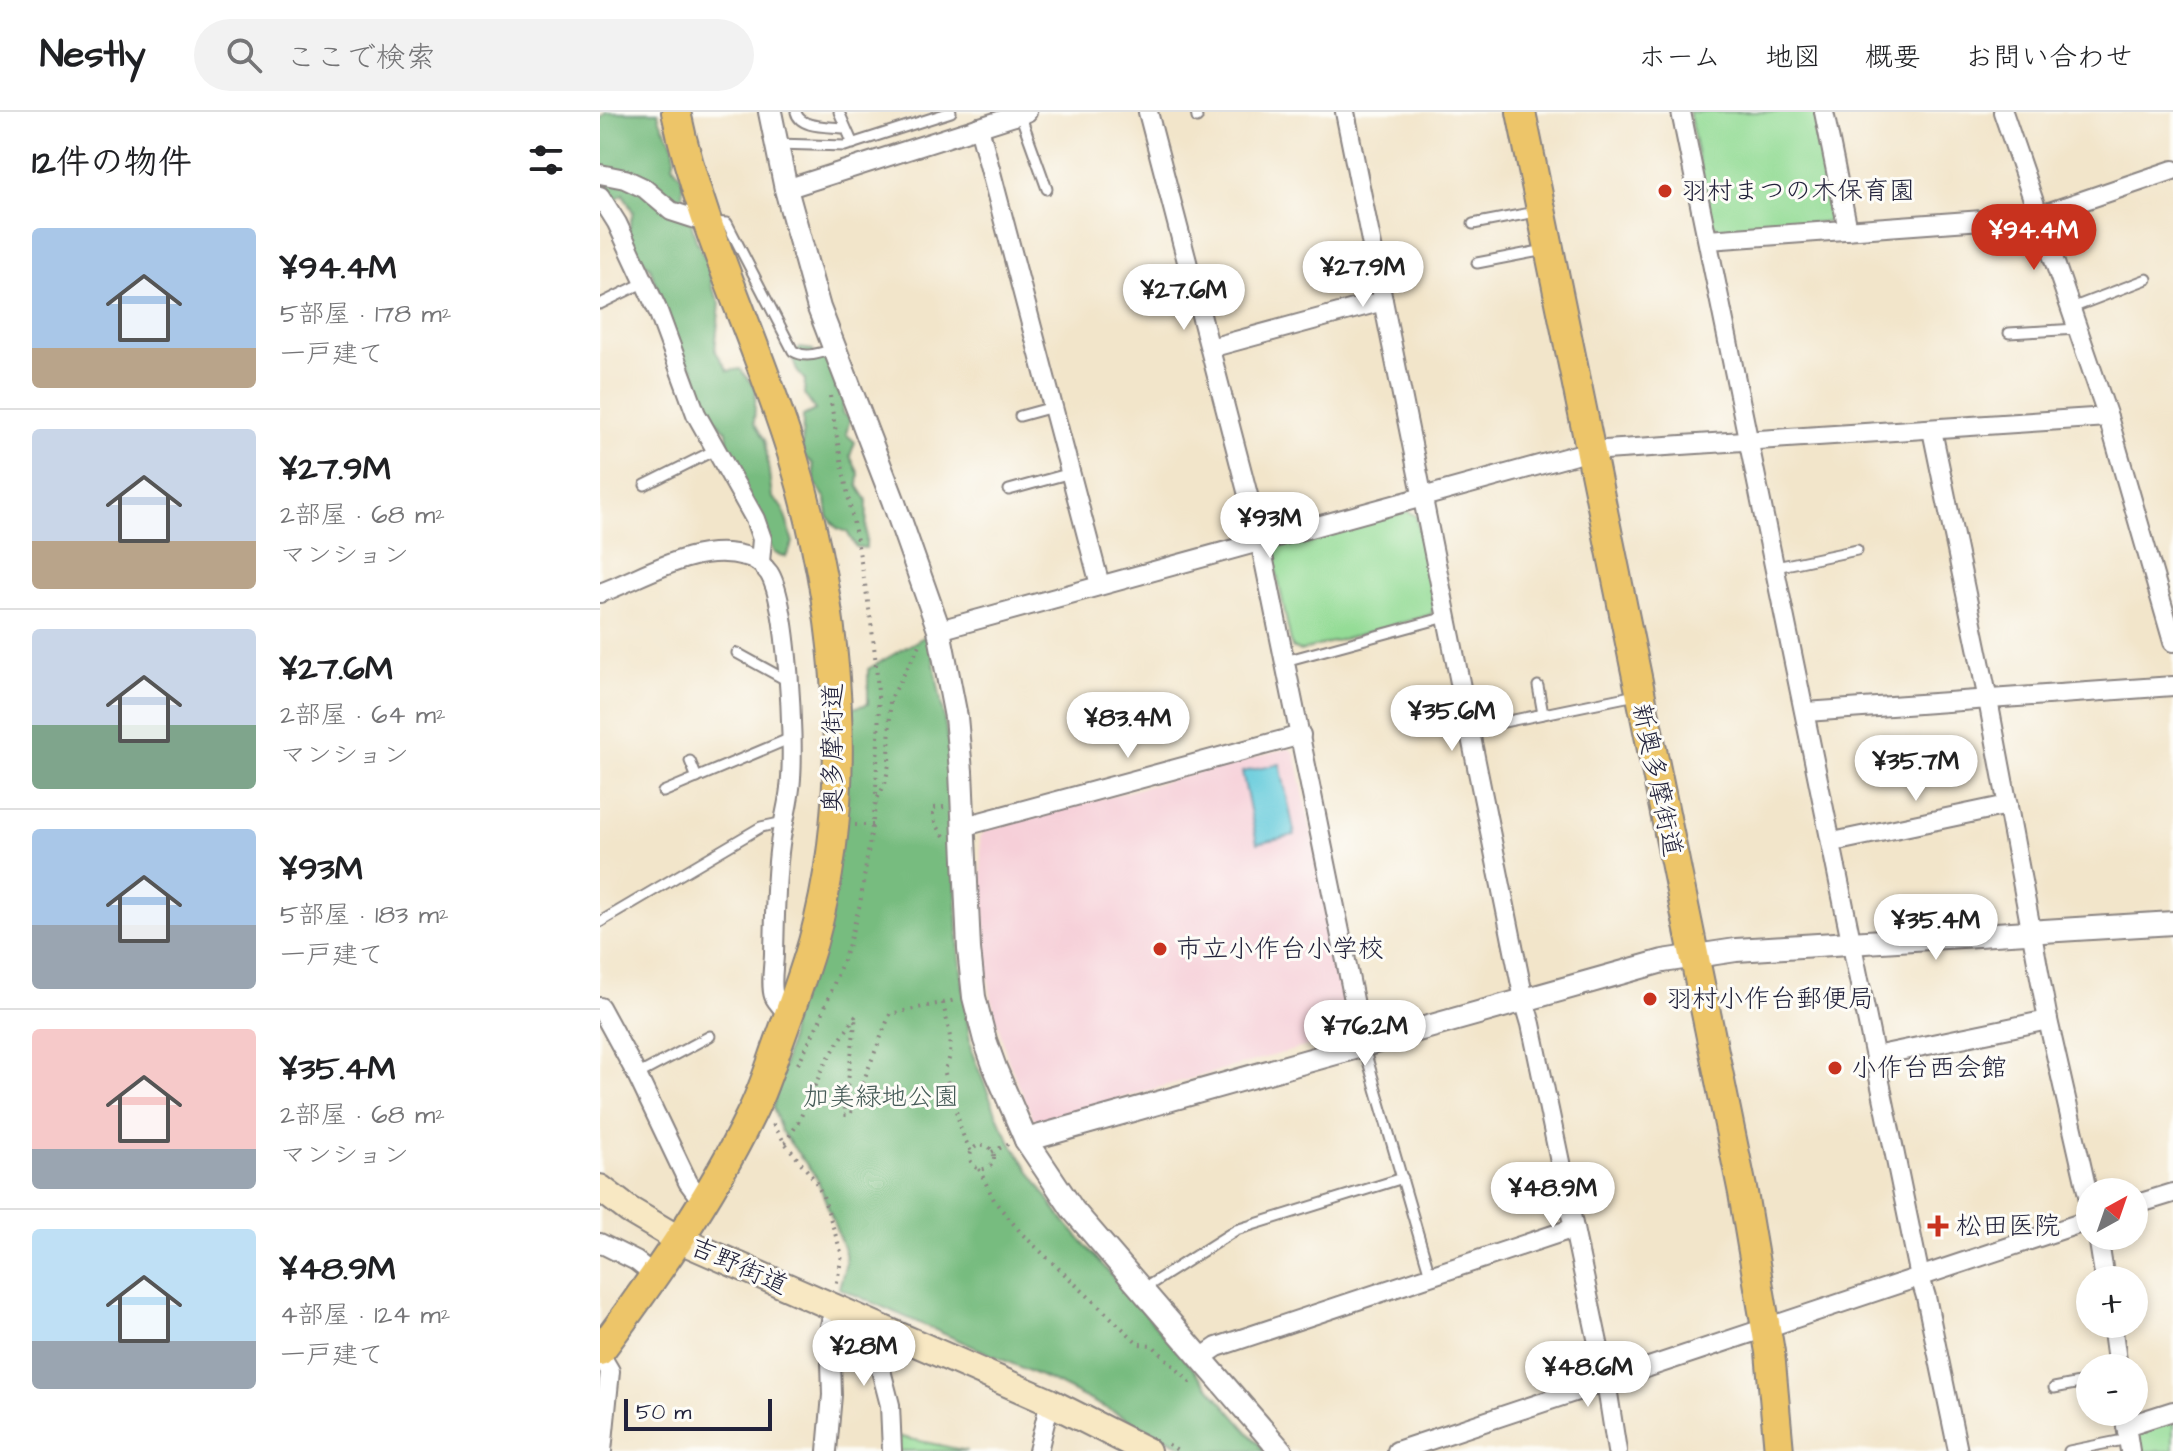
<!DOCTYPE html>
<html lang="ja">
<head>
<meta charset="utf-8">
<style>
	body { margin:0; font-family:"Architects Daughter","Klee One",sans-serif; background:#f2f2f2; color:#202124; height:100vh; display:flex; flex-direction:column; font-size:30px; white-space:nowrap }
	* { box-sizing:border-box; margin:0 }
	p { font-size:26px; color:#757577 }
	.icon { flex:none; width:44px; height:44px; fill:none; stroke:currentColor; stroke-width:2; stroke-linecap:round; stroke-linejoin:round }
	.map { position:relative; flex:1; overflow:hidden }
	.panel { display:flex; flex-direction:column; background:#fff; width:600px }
	.panel>* { flex:none }
	.needle { width:52px; rotate:40deg }
	.buttons { position:absolute; left:1476px; top:1066px; display:grid; gap:16px }
	.buttons a { display:grid; place-items:center; width:72px; height:72px; border-radius:50%; background:#fff; box-shadow:0 4px 12px #0003; font-size:40px }
	.scale { position:absolute; left:24px; bottom:20px; width:148px; box-sizing:border-box; padding-left:8px; border:4px solid #22223b; border-top:0; font-size:22px; line-height:28px; white-space:nowrap; color:#22223b; -webkit-text-stroke:6px #fdfcf7; paint-order:stroke }
	.price { position:absolute; translate:-50% -68px; padding:0 18px; border-radius:28px; background:#fff; color:#222; font-size:26px; line-height:52px; filter:drop-shadow(0 2px 4px #0008) }
	.price::after { content:''; position:absolute; left:50%; top:48px; width:24px; height:18px; margin-left:-12px; background:inherit; clip-path:polygon(0 0,100% 0,50% 100%) }
	.price.active { background:#c8321e; color:#fff }
	ul { padding:0; list-style:none }
	li { display:flex; align-items:center; gap:24px; height:200px; padding:0 32px }
	li+li { border-top:2px solid #e0e0e0 }
	li span { display:grid; place-items:center; flex:none; width:224px; height:160px; border-radius:8px; color:#555 }
	li>.icon { margin-inline-start:auto }
	span .icon { width:96px; height:96px; fill:#fffc; stroke-width:1 }
	li b { font-size:34px }
	h2 { display:flex; justify-content:space-between; align-items:center; height:96px; padding:0 32px; font-size:34px }
	header { display:flex; align-items:center; gap:48px; box-sizing:border-box; height:112px; padding:0 40px; background:#fff; border-bottom:2px solid #e0e0e0 }
	header strong { font-size:38px }
	nav { display:flex; gap:44px; margin-inline-start:auto; font-size:28px }
	.search { width:560px; height:72px; background:#f2f2f2; display:flex; align-items:center; gap:20px; box-sizing:border-box; padding:0 28px; border-radius:44px; color:#757577; font-size:30px }
	main { display:flex; flex:1; min-height:0 }
	.map>svg:first-child { display:block }
</style>
</head>
<body>
<header>
<strong>Nestly</strong>
<div class="search"><svg class="icon" aria-label="search" viewBox="0 0 24 24"><circle cx="10" cy="10" r="6"/><path d="M15 15l6 6"/></svg>ここで検索</div>
<nav><a>ホーム</a><a>地図</a><a>概要</a><a>お問い合わせ</a></nav>
</header>
<main>
<section class="panel">
<h2>12件の物件<svg class="icon" aria-label="filters" viewBox="0 0 24 24"><path d="M4 7h16M4 17h16"/><circle cx="9" cy="7" r="2"/><circle cx="15" cy="17" r="2"/></svg></h2>
<ul>
<li><span style="background:linear-gradient(#a9c7e8 75%,#b9a48a 0)"><svg class="icon" aria-label="home" viewBox="0 0 24 24"><path d="M3 11l9-7 9 7M6 9v11h12V9"/></svg></span><div><b>¥94.4M</b><p>5部屋 · 178 m²</p><p>一戸建て</p></div></li>
<li><span style="background:linear-gradient(#c9d6e8 70%,#b9a48a 0)"><svg class="icon" aria-label="home" viewBox="0 0 24 24"><path d="M3 11l9-7 9 7M6 9v11h12V9"/></svg></span><div><b>¥27.9M</b><p>2部屋 · 68 m²</p><p>マンション</p></div></li>
<li><span style="background:linear-gradient(#c9d6e8 60%,#7fa58c 0)"><svg class="icon" aria-label="home" viewBox="0 0 24 24"><path d="M3 11l9-7 9 7M6 9v11h12V9"/></svg></span><div><b>¥27.6M</b><p>2部屋 · 64 m²</p><p>マンション</p></div></li>
<li><span style="background:linear-gradient(#a9c7e8 60%,#9aa5b1 0)"><svg class="icon" aria-label="home" viewBox="0 0 24 24"><path d="M3 11l9-7 9 7M6 9v11h12V9"/></svg></span><div><b>¥93M</b><p>5部屋 · 183 m²</p><p>一戸建て</p></div></li>
<li><span style="background:linear-gradient(#f6c9c9 75%,#9aa5b1 0)"><svg class="icon" aria-label="home" viewBox="0 0 24 24"><path d="M3 11l9-7 9 7M6 9v11h12V9"/></svg></span><div><b>¥35.4M</b><p>2部屋 · 68 m²</p><p>マンション</p></div></li>
<li><span style="background:linear-gradient(#bfe0f5 70%,#9aa5b1 0)"><svg class="icon" aria-label="home" viewBox="0 0 24 24"><path d="M3 11l9-7 9 7M6 9v11h12V9"/></svg></span><div><b>¥48.9M</b><p>4部屋 · 124 m²</p><p>一戸建て</p></div></li>
</ul>
</section>
<div class="map">
<svg width="1573" height="1339" viewBox="0 0 1573 1339">
	<rect width="100%" height="100%" fill="#fdfcf7"/>
	<filter id="ink" filterUnits="userSpaceOnUse"><feTurbulence type="fractalNoise" baseFrequency=".0125" numOctaves="2"/><feDisplacementMap in="SourceGraphic" scale="16" xChannelSelector="R" yChannelSelector="G"/><feConvolveMatrix kernelMatrix="1 2 1 2 8 2 1 2 1" color-interpolation-filters="sRGB"/></filter>
	<filter id="wash" filterUnits="userSpaceOnUse"><feTurbulence type="fractalNoise" baseFrequency=".006" numOctaves="4" result="noise"/><feDisplacementMap in="SourceGraphic" scale="32" xChannelSelector="R" yChannelSelector="G"/><feGaussianBlur stdDeviation="1.8" result="paint"/><feColorMatrix in="noise" values="0 0 0 0 0 0 0 0 0 0 0 0 0 0 0 0 0 1.4 0 .05"/><feComposite in="paint" operator="in"/></filter>
	<g filter="url(#wash)">
		<rect width="100%" height="100%" fill="#f2e5ca"/>
		<!-- built -->
		<polygon fill="#f6cfd8" points="688,636 695,641 752,916 747,923 440,1009 433,1007 408,948 393,896 386,854 380,725 386,718"/>
		<!-- green -->
		<g fill="#94dc96" stroke="#5b7f68" stroke-width="2">
			<polygon points="1089,0 1219,0 1241,101 1234,109 1121,118 1111,111"/>
			<polygon points="808,399 816,404 835,496 830,503 700,539 692,535 673,443 677,434"/>
			<polygon points="1573,1297 1573,1339 1534,1339 1531,1310"/>
			<polygon points="296,1324 367,1339 297,1339"/>
		</g>
		<!-- forest -->
		<g fill="#77bc7f" stroke="#4c6f5d" stroke-width="2">
			<path d="M6 0H58C60 20 80 28 73 53L83 67 82 86 87 94 96 128 108 151 112 175 120 191 115 238 128 259 140 257 156 277 154 311 165 328 172 385 183 396 193 431 186 445 174 441 147 387 139 355 128 337 127 319 104 297 93 256 78 242 50 155 36 142 28 120 33 100 23 82 16 87 5 79 3 56 0 55V7Z"/>
			<polygon points="199,236 213,238 217,249 221,244 231,243 241,266 236,277 244,286 242,301 250,307 246,322 255,330 250,344 259,362 258,374 267,388 266,436 256,435 247,420 238,417 228,405 226,387 215,371 213,352 202,343 203,304 215,298 204,282 205,268 197,259 192,246"/>
			<polygon points="329,522 349,634 359,837 371,938 397,1003 411,1031 459,1103 665,1339 591,1339 454,1270 239,1176 246,1150 245,1141 217,1066 181,1019 173,995 188,934 245,598 268,592 268,557"/>
		</g>
		<!-- water -->
		<polygon fill="#5fc9da" stroke="#40768a" stroke-width="2" points="680,652 695,723 657,731 642,660"/>
	</g>
	<g filter="url(#ink)">
		<g fill="none" stroke-linecap="round" stroke-linejoin="round">
			<!-- service casing -->
			<g stroke="#8a8482" stroke-width="13">
				<g id="service">
					<path d="M196 0C200 17 229 14 244 16"/>
					<polyline points="239,0 253,32"/>
					<polyline points="596,0 597,6"/>
					<polyline points="420,2 447,77"/>
					<polyline points="177,32 245,34 351,0"/>
					<path d="M110 110 127 111 193 239C207 247 219 241 234 237"/>
					<polyline points="873,112 936,100"/>
					<polyline points="877,151 945,138"/>
					<polyline points="0,192 45,170"/>
					<polyline points="1469,197 1547,167"/>
					<polyline points="1409,221 1477,217"/>
					<polyline points="420,304 453,295"/>
					<polyline points="45,373 115,338"/>
					<polyline points="409,378 471,361"/>
					<polyline points="1176,455 1257,438"/>
					<polyline points="137,541 188,569"/>
					<polyline points="685,549 846,505"/>
					<polyline points="938,574 943,602"/>
					<polyline points="870,617 1036,583"/>
					<polyline points="90,649 97,666"/>
					<polyline points="63,680 191,626"/>
					<polyline points="0,810 161,715 184,710"/>
					<polyline points="763,932 830,1163"/>
					<polyline points="37,963 110,924"/>
					<polyline points="543,1177 636,1118 803,1066"/>
					<polyline points="1454,1276 1490,1269"/>
					<polyline points="1469,1339 1528,1327"/>
				</g>
			</g>
			<!-- minor casing -->
			<g stroke="#8a8482" stroke-width="22">
				<g id="minor">
					<polyline points="548,0 660,429 763,932"/>
					<polyline points="745,0 924,888 931,912 1006,1269 1017,1339"/>
					<polyline points="1081,0 1320,1165 1326,1185 1358,1339"/>
					<polyline points="1224,0 1248,118"/>
					<polyline points="1403,0 1508,305 1573,530"/>
					<polyline points="379,15 500,473"/>
					<polyline points="0,62 25,67 44,76 71,99 108,111"/>
					<polyline points="186,77 427,0"/>
					<polyline points="0,84 17,111 58,199 96,302 155,407 162,427 160,450"/>
					<polyline points="1108,128 1438,104 1573,58"/>
					<polyline points="610,236 783,189"/>
					<polyline points="1332,318 1388,588 1448,908 1490,1092"/>
					<path d="M0 481C45 465 95 430 145 444 155 446 163 453 169 461 188 490 194 628 191 666 190 688 183 709 180 732 175 768 175 804 174 841 174 853 170 872 174 884 176 890 185 898 189 903"/>
					<polyline points="339,518 990,339 1508,305"/>
					<polyline points="1206,600 1573,574"/>
					<polyline points="365,714 701,623"/>
					<polyline points="1233,730 1408,693"/>
					<polyline points="0,895 37,963 88,1070 102,1089"/>
					<polyline points="1275,944 1448,908"/>
					<polyline points="1534,1093 1573,1081"/>
					<polyline points="1498,1124 1505,1168"/>
					<polyline points="0,1131 36,1149 54,1163"/>
					<polyline points="1512,1212 1518,1256"/>
					<polyline points="279,1217 276,1239 290,1293 292,1339"/>
					<polyline points="0,1242 10,1259 2,1339"/>
					<polyline points="601,1246 617,1235 974,1116"/>
					<polyline points="1524,1300 1530,1339"/>
					<polyline points="1526,1314 1573,1299"/>
					<polyline points="227,1339 232,1283 230,1214 234,1196"/>
					<polyline points="438,1339 450,1290"/>
					<polyline points="797,1339 1490,1108"/>
				</g>
			</g>
			<!-- tertiary casing -->
			<g stroke="#8a8482" stroke-width="26">
				<g id="tertiary">
					<polyline points="170,0 186,77 219,196 293,388 339,518 356,605 361,659 369,837 374,885 385,928 395,956 426,1028 473,1098 681,1339"/>
					<polyline points="426,1028 1063,849 1136,838 1573,811"/>
				</g>
			</g>
			<!-- secondary casing -->
			<g stroke="#8a8482" stroke-width="30">
				<polyline id="secondary" points="0,1076 29,1098 78,1127 450,1290 547,1339"/>
			</g>
			<!-- primary casing -->
			<g stroke="#8a8482" stroke-width="32">
				<g id="primary">
					<polyline points="921,0 1143,1081 1170,1240 1179,1339"/>
					<path d="M0 1239C55 1165 110 1087 150 1004 162 981 170 955 179 930 191 897 203 864 213 830 256 674 239 498 193 345 158 229 101 120 76 0"/>
				</g>
			</g>
			<!-- path -->
			<g stroke="#8a8482" stroke-width="4" stroke-dasharray="2 6" stroke-linecap="butt">
				<path d="M230 284C245 384 273 481 278 582 280 617 276 652 276 687"/>
				<polyline points="255,713 273,713"/>
				<path d="M344 724C337 713 332 710 333 696L345 695"/>
				<path d="M343 891C347 913 357 938 344 958L363 1023 371 1040"/>
				<polyline points="198,952 220,908 248,835 260,792 276,689 285,672 289,652 290,588 322,529"/>
				<polyline points="173,1012 185,1031 214,1067 223,1084 242,1143 236,1175"/>
				<polyline points="185,1031 198,1011 224,953 256,903 244,1003 250,1003 290,902 356,888"/>
				<circle cx="382" cy="1045" r="12"/>
				<polyline points="392,1040 408,1032"/>
				<polyline points="379,1057 395,1090 423,1123 539,1232 552,1233 590,1270 594,1267"/>
				<polyline points="568,1332 579,1339"/>
			</g>
			<!-- service -->
			<use href="#service" stroke="#fff" stroke-width="9"/>
			<!-- minor -->
			<use href="#minor" stroke="#fff" stroke-width="18"/>
			<!-- tertiary -->
			<use href="#tertiary" stroke="#fff" stroke-width="22"/>
			<!-- secondary -->
			<use href="#secondary" stroke="#f8e8c3" stroke-width="26"/>
			<!-- primary -->
			<use href="#primary" stroke="#edc569" stroke-width="28"/>
		</g>
	</g>
	<!-- markers -->
	<g fill="#c8321e" stroke="#fdfcf7" stroke-width="3">
		<circle cx="1065" cy="79" r="8"/>
		<circle cx="560" cy="837" r="8"/>
		<circle cx="1050" cy="887" r="8"/>
		<circle cx="1235" cy="956" r="8"/>
		<path d="M1334 1102h8v8h8v8h-8v8h-8v-8h-8v-8h8z"/>
	</g>
	<g text-anchor="middle" dominant-baseline="central" stroke-width="6" stroke-linejoin="round" paint-order="stroke">
		<!-- poi labels -->
		<g font-size="26" fill="#22223b" stroke="#fdfcf7" text-anchor="start">
			<text x="1081" y="79">羽村まつの木保育園</text>
			<text x="576" y="837">市立小作台小学校</text>
			<text x="1066" y="887">羽村小作台郵便局</text>
			<text x="1251" y="956">小作台西会館</text>
			<text x="1356" y="1114">松田医院</text>
		</g>
		<!-- street labels -->
		<g font-size="26" fill="#22223b" stroke="#fdfcf7">
			<text transform="translate(233 636) rotate(-90)">奥多摩街道</text>
			<text transform="translate(1057 668) rotate(78)">新奥多摩街道</text>
			<text transform="translate(139 1154) rotate(24)">吉野街道</text>
		</g>
		<!-- park labels -->
		<g font-size="26" fill="#445a56" stroke="#fdfcf7">
			<text x="281" y="985">加美緑地公園</text>
		</g>
	</g>
</svg>
<div class="buttons">
<a><svg class="needle" viewBox="-14 -14 28 28"><path d="M0-13l5 13h-10z" fill="#e53935"/><path d="M0 13l5-13h-10z" fill="#757577"/></svg></a>
<a>+</a>
<a>−</a>
</div>
<div class="scale">50 m</div>
<b class="price active" style="left:1434px;top:160px">¥94.4M</b>
<b class="price" style="left:763px;top:197px">¥27.9M</b>
<b class="price" style="left:584px;top:220px">¥27.6M</b>
<b class="price" style="left:670px;top:448px">¥93M</b>
<b class="price" style="left:852px;top:641px">¥35.6M</b>
<b class="price" style="left:528px;top:648px">¥83.4M</b>
<b class="price" style="left:1316px;top:691px">¥35.7M</b>
<b class="price" style="left:1336px;top:850px">¥35.4M</b>
<b class="price" style="left:765px;top:956px">¥76.2M</b>
<b class="price" style="left:953px;top:1118px">¥48.9M</b>
<b class="price" style="left:264px;top:1276px">¥28M</b>
<b class="price" style="left:988px;top:1297px">¥48.6M</b>
</div>
</main>
</body>
</html>
